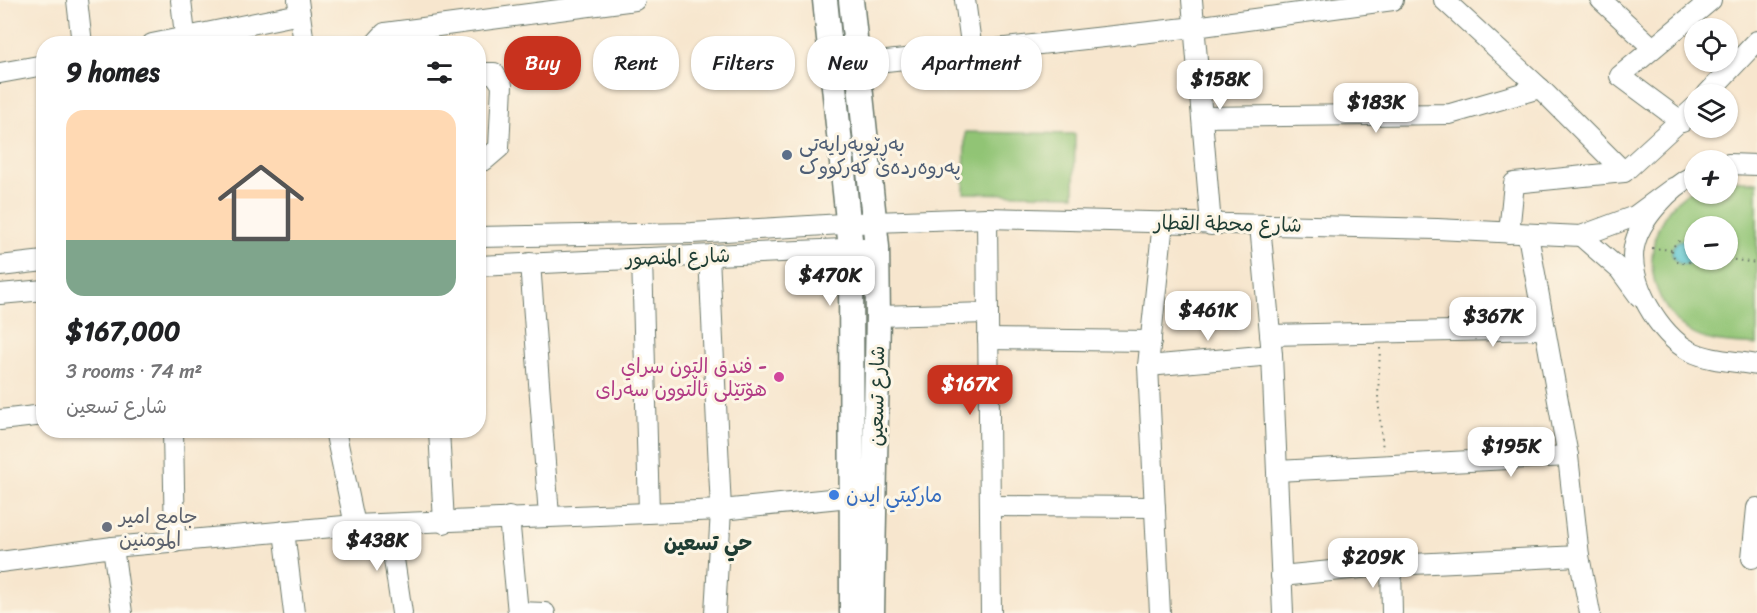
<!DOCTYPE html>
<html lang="en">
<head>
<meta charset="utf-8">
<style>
	body { margin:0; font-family:Sriracha,"Playpen Sans Arabic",sans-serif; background:#f2f2f2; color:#202124; height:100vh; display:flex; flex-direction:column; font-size:22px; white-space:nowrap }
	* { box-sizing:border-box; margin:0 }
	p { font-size:20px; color:#757577 }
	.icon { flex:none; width:33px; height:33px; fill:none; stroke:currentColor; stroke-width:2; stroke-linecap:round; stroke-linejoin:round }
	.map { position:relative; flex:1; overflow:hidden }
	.panel { position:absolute; left:36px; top:36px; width:450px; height:402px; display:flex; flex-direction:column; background:#fff; border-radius:24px; box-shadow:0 2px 4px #0004 }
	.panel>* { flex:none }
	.top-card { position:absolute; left:504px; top:36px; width:570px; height:54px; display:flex; gap:12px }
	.tools { position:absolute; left:1684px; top:18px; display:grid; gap:12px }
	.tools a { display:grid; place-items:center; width:54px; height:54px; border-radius:50%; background:#fff; box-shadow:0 2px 4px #0004; font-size:30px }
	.price { position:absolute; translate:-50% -51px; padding:0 14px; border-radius:12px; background:#fff; color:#222; font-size:20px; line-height:39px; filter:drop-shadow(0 2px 3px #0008) }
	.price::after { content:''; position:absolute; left:50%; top:36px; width:18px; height:14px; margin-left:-9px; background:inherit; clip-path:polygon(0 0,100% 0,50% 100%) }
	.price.current { background:#c8321e; color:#fff }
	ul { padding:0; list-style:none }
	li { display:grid; align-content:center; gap:12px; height:318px; padding:0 30px }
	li+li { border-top:2px solid #e0e0e0 }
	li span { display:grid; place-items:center; height:186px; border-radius:18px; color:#555 }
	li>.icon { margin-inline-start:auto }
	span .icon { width:108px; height:108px; fill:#fffc; stroke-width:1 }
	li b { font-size:26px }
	h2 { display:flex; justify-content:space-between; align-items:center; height:72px; padding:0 30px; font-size:26px }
	.chip { padding:0 21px; border-radius:24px; background:#fff; box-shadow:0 2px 4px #0004; font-size:21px; line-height:54px }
	.chip.current { background:#c8321e; color:#fff }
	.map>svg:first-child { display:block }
</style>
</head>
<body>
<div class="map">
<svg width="1757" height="613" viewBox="0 0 1757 613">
	<rect width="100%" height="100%" fill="#fcf5e5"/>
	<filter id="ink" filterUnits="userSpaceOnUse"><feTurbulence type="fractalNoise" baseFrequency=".0167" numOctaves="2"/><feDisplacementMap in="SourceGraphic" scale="12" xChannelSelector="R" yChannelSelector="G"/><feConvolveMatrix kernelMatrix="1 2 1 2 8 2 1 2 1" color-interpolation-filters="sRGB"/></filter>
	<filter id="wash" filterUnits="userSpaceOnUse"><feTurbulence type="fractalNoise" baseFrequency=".008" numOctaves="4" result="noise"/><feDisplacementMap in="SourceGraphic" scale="24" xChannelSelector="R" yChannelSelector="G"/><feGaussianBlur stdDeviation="1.35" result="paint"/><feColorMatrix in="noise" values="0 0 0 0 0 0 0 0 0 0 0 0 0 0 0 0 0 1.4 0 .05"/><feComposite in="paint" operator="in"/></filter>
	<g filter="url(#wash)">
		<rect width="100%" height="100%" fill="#f7e6ce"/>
		<!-- green -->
		<g fill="#91c475" stroke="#588054" stroke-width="1.5" fill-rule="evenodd">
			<polygon points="965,132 1075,134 1074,195 964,193"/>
			<path d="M1728 180 1757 182V345C1736 343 1708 344 1690 332 1638 297 1639 218 1695 188V194H1728ZM1695 226H1728V260H1695Z"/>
		</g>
		<!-- water -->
		<circle fill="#58c5d0" stroke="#3c8182" stroke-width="1.5" cx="1684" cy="252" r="12"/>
	</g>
	<g filter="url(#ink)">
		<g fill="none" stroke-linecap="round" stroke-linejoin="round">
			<!-- minor casing -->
			<g stroke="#6b786a" stroke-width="22">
				<g id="minor">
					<polyline points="77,0 82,44"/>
					<polyline points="181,0 186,44"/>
					<polyline points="298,0 304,44"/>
					<polyline points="965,0 972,51"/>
					<polyline points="1192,0 1211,225"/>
					<polyline points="1444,0 1540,88 1624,172"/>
					<polyline points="1601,0 1653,48"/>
					<polyline points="152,44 300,14"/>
					<polyline points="375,44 385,33 635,0"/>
					<polyline points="859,64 1195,27 1393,0"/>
					<polyline points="0,73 44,65"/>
					<polyline points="478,73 494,73 502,85 499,148 485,160 478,161"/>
					<polyline points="1707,94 1757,41"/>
					<polyline points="1202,117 1450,114 1540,88"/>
					<polyline points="1682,122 1620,76 1711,0"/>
					<polyline points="1728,164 1757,165"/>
					<path d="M1695 175C1671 186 1639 220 1634 247 1627 281 1660 336 1690 351 1710 361 1735 361 1757 365"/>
					<polyline points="987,218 991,613"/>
					<polyline points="1260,225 1272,355 1283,613"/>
					<polyline points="1509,233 1514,183 1624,172 1695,107"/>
					<polyline points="1528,235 1568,456 1579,556 1590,613"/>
					<polyline points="1581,236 1620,270 1639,296"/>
					<polyline points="478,237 692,233 875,222 987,218 1437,229 1581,236 1635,216 1673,188"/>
					<polyline points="709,256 721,510 715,613"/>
					<polyline points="642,258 649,512"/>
					<polyline points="530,263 549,516"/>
					<polyline points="0,266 44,261"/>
					<polyline points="478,266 865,248"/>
					<polyline points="0,294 44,290"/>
					<polyline points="878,316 988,313"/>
					<polyline points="1270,335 1543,329"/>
					<polyline points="988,339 1151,341"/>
					<polyline points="1148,366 1272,355"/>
					<polyline points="0,420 44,415"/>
					<polyline points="173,430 175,542"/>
					<polyline points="335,430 355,525"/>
					<polyline points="439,430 444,523"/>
					<polyline points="1277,471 1568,456"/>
					<polyline points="990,506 1155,507"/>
					<polyline points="509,517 518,613"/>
					<polyline points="389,526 402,613"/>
					<polyline points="284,531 294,613"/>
					<polyline points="113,547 122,613"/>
					<polyline points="1752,558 1757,508"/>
					<polyline points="0,562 113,547 355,525 721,510 850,497"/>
					<polyline points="1391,565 1392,613"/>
					<polyline points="1281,576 1391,565 1579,556"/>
					<polyline points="518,612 545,613"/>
					<polyline points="1160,613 1148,366 1163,222"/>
				</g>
			</g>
			<!-- major casing -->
			<g stroke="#6b786a" stroke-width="27">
				<g id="major">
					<polyline points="825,0 851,249 852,613"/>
					<polyline points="851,0 877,247 878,316 872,613"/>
				</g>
			</g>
			<!-- path -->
			<g stroke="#6b786a" stroke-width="2" stroke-dasharray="1.5 4.5" stroke-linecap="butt">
				<path d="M1695 247C1688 237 1676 238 1672 250 1673 260 1679 264 1688 263L1695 256"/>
				<polyline points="1652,248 1672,250"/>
				<polyline points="1728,259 1757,263"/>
				<polyline points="1380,348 1378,398 1383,450"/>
			</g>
			<!-- minor -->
			<use href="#minor" stroke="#fff" stroke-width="20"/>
			<!-- major -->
			<use href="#major" stroke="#fff" stroke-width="24"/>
		</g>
	</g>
	<!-- markers -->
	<circle fill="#5c6f8a" stroke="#fcf5e5" stroke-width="2" cx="787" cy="155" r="6"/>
	<circle fill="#d1479c" stroke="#fcf5e5" stroke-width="2" cx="779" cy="377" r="6"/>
	<circle fill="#3f7fe0" stroke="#fcf5e5" stroke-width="2" cx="834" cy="495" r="6"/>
	<circle fill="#6b7280" stroke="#fcf5e5" stroke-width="2" cx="107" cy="527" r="6"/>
	<g text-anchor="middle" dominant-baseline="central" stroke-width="6" stroke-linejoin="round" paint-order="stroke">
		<!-- service labels -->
		<g font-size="20" fill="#4e5e75" stroke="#fcf5e5" text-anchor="start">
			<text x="799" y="144">بەڕێوبەرایەتی<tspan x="799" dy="23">پەروەردەی کەرکووک</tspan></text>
		</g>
		<!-- street labels -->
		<g font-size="20" fill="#1f3d34" stroke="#fcf5e5">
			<text transform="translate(1228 224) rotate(1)">شارع محطة القطار</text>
			<text transform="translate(678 257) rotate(-2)">شارع المنصور</text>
			<text transform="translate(877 396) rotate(-89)">شارع تسعين</text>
		</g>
		<!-- hotel labels -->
		<g font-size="20" fill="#b23c85" stroke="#fcf5e5" text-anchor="end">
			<text x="767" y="366">فندق التون سراي -<tspan x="767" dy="23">هۆتێلی ئاڵتوون سەرای</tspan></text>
		</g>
		<!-- shop labels -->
		<g font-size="20" fill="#366cbe" stroke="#fcf5e5" text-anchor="start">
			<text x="846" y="495">ماركيتي ايدن</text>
		</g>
		<!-- worship labels -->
		<g font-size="20" fill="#5b616d" stroke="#fcf5e5" text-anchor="start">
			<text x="119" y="516">جامع امير<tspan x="119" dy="23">المومنين</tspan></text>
		</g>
		<!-- neighbourhood labels -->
		<g font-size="21" font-weight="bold" fill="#1f3d34" stroke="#fcf5e5">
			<text x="708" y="543">حي تسعين</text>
		</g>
	</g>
</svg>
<div class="tools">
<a><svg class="icon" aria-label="locate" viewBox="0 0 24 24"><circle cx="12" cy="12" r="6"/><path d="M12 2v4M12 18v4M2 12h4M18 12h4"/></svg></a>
<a><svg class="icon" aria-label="layers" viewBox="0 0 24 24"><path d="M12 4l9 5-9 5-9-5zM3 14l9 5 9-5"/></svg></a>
<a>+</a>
<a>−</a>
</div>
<b class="price" style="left:1220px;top:111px">$158K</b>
<b class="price" style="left:1376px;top:134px">$183K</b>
<b class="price" style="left:830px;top:307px">$470K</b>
<b class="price" style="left:1208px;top:342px">$461K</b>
<b class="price" style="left:1493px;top:348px">$367K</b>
<b class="price current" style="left:970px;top:416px">$167K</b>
<b class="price" style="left:1511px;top:478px">$195K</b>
<b class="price" style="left:377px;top:572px">$438K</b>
<b class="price" style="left:1373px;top:589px">$209K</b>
<div class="top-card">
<a class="chip current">Buy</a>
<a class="chip">Rent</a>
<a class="chip">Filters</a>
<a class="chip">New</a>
<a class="chip">Apartment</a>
</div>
<section class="panel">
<h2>9 homes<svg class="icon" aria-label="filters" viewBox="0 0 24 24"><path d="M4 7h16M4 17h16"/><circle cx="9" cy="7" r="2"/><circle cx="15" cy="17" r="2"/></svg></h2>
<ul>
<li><span style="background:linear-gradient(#ffd9b3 70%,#7fa58c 0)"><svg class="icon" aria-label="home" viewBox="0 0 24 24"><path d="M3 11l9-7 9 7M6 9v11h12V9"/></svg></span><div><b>$167,000</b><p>3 rooms · 74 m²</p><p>شارع تسعين</p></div></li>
</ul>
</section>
</div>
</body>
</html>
